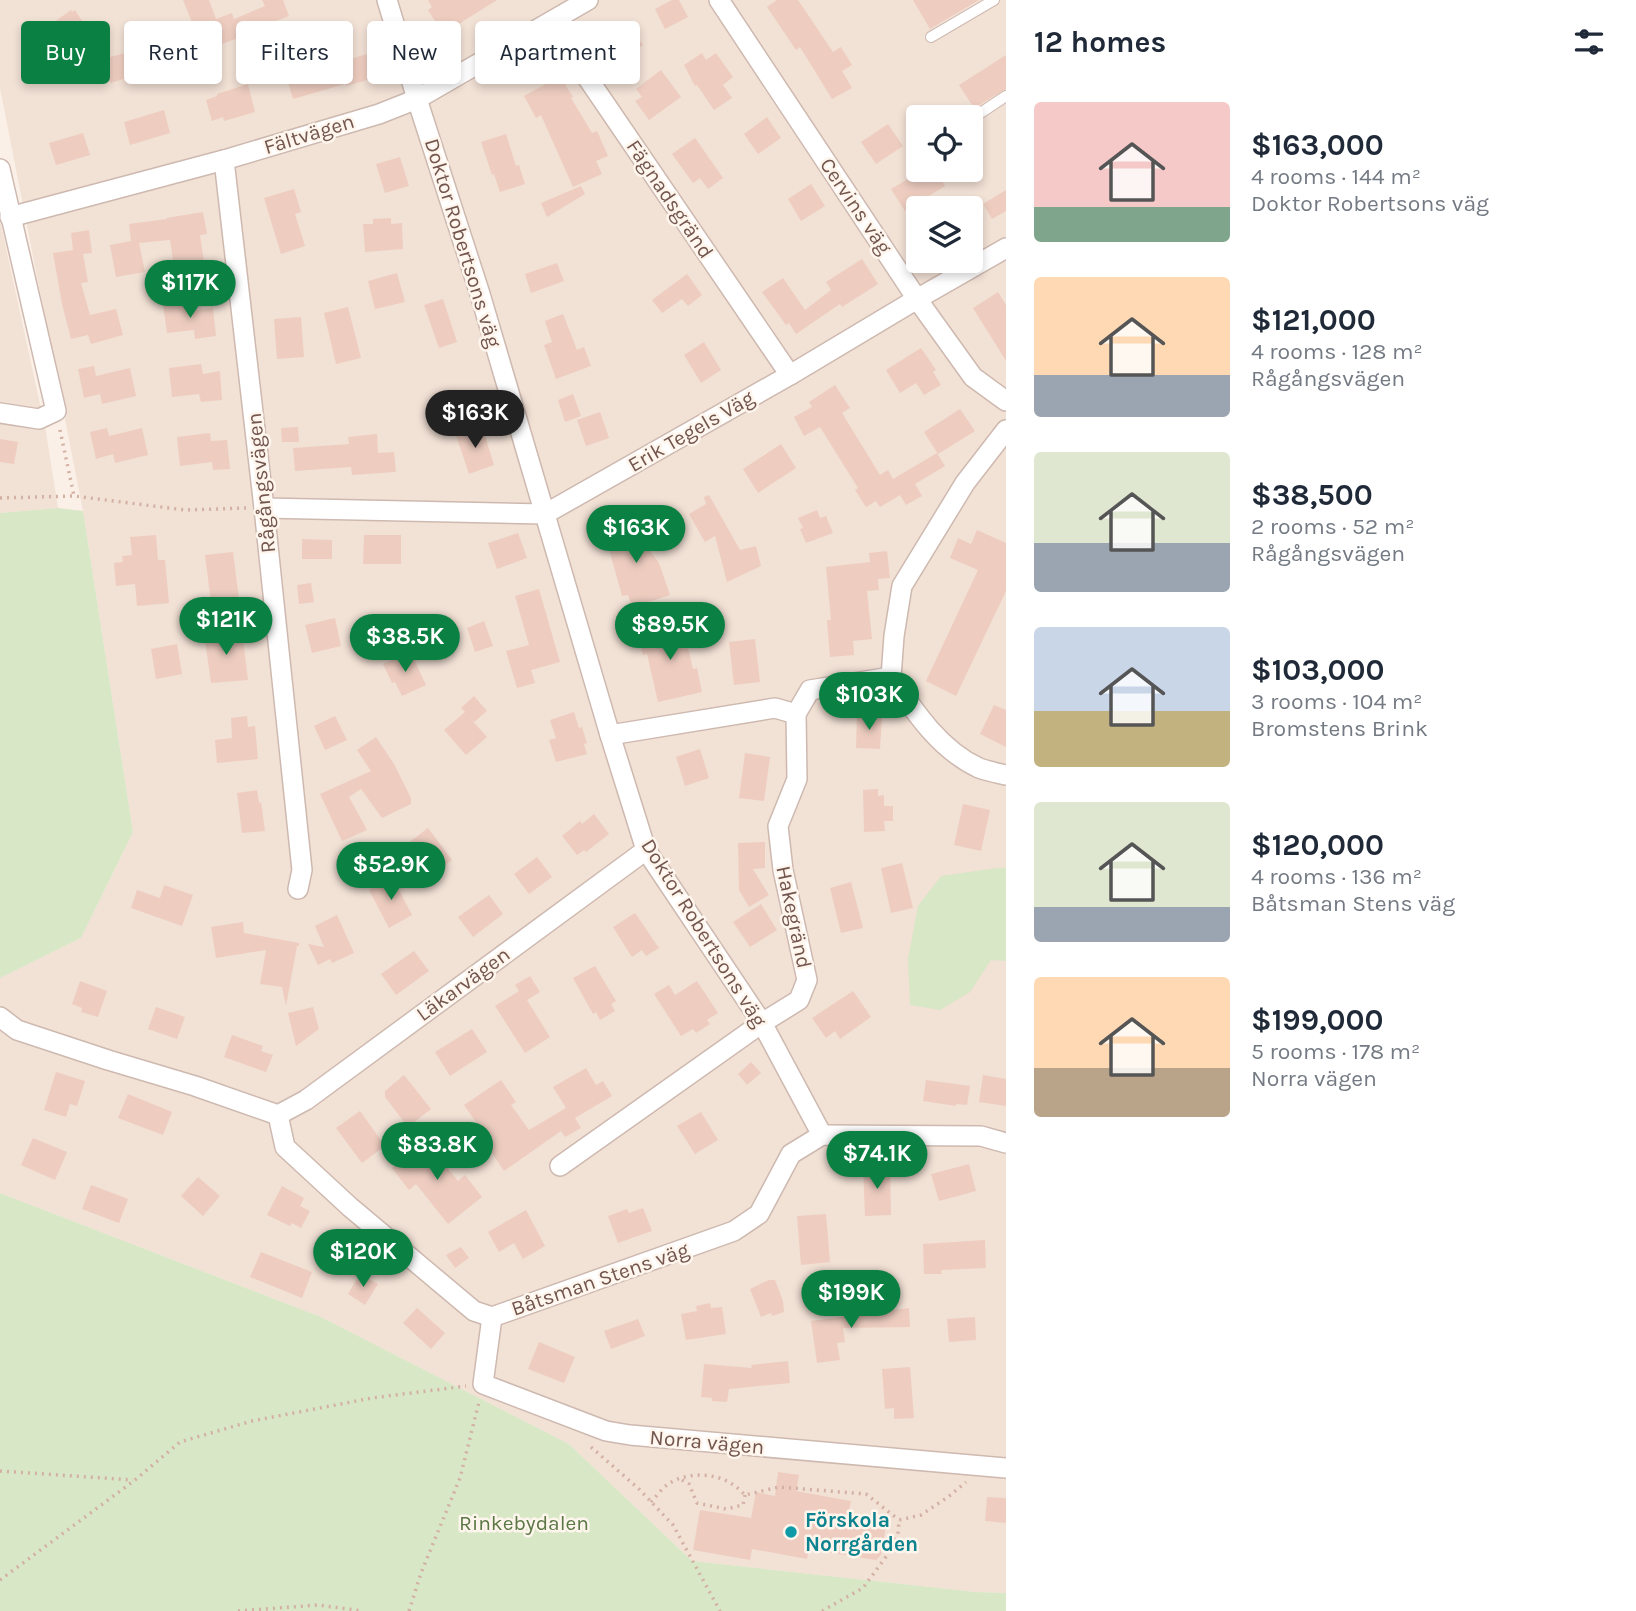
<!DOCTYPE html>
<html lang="en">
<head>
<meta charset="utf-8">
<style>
	body { margin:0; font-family:Karla,sans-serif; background:#f2f2f3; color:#1f2937; height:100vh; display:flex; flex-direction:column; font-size:26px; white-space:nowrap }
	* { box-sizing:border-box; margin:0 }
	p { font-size:23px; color:#747a83 }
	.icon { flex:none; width:38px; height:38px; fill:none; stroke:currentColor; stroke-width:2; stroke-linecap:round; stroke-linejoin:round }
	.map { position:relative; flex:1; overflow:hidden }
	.side { display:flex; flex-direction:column; background:#fff; width:630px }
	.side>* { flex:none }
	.top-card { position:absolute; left:21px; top:21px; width:665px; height:63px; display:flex; gap:14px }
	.buttons { position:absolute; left:906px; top:105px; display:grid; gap:14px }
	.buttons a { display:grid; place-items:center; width:77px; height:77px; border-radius:7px; background:#fff; box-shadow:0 4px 10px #0003; font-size:35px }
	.price { position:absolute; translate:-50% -60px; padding:0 16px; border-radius:24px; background:#0b8043; color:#fff; font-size:23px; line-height:46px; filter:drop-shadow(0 2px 4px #0008) }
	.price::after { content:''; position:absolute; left:50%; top:42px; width:21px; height:16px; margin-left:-10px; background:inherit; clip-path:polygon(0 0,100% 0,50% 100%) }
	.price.selected { background:#222; color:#fff }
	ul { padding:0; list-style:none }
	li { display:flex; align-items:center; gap:21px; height:175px; padding:0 28px }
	li span { display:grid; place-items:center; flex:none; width:196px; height:140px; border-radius:7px; color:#555 }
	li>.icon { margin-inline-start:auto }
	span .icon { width:84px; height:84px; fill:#fffc; stroke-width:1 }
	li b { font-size:30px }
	h2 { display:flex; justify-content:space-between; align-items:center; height:84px; padding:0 28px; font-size:30px }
	.chip { padding:0 24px; border-radius:7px; background:#fff; box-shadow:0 4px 10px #0003; font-size:24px; line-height:63px }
	.chip.selected { background:#0b8043; color:#fff }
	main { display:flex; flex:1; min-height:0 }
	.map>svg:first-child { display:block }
</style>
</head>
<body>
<main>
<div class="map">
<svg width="1006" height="1611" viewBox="0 0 1006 1611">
	<rect width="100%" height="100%" fill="#fbf0e7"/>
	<!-- residential -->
	<g fill="#f2e1d5" fill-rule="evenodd">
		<path d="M0 0H1006V1593L976 1592 692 1561 569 1444 321 1317 0 1193V978L81 938 133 832 83 511 0 88ZM919 117H971V170H919ZM919 208H971V261H919Z"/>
		<polygon points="0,220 46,432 58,508 0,513"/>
	</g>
	<!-- green -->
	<g fill="#d8e7c6">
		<polygon points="58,508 83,511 133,832 81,938 0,978 0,513"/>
		<polygon points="997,868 1006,868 1006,961 991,960 970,992 940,1010 910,1005 908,959 918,906 941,876"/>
		<polygon points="0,1193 321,1317 569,1444 692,1561 976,1592 1006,1593 1006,1611 0,1611"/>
	</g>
	<!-- building -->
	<g fill="#eecdc0">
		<polygon points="183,0 209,0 216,19 232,13 234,19 265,6 262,0 283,0 289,16 240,35 241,37 197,53 195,47 142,65 144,73 110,83 103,59 154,45 152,39 193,25"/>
		<polygon points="428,0 497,0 443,34 428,10 432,7"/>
		<polygon points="672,0 679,0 688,17 665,29 655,9"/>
		<polygon points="777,0 798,0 833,52 841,47 852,65 842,71 852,88 832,99 800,47 796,50 767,7"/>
		<polygon points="913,0 979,0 930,29"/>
		<polygon points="71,10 72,12 75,10 91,35 75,46 72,42 47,59 35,41 55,27 53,23"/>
		<polygon points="627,23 643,45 610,69 594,47 602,42 598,37 616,24 619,29"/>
		<polygon points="322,49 327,66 367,54 374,78 346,86 345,84 293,99 281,60"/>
		<polygon points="702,53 706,60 716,53 733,77 723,85 732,98 714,110 697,85 695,86 684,65"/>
		<polygon points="1006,55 1006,89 974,108 959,85"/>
		<polygon points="661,70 681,97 649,120 635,101 642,97 636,89"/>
		<polygon points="560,76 573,97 571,98 592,133 597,131 608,156 596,161 602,174 573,187 541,115 536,118 524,96"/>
		<polygon points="248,84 255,112 224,121 223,117 212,121 206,100 217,96 217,94"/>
		<polygon points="164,110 170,133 130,145 124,122"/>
		<polygon points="767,117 781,138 758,154 744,134"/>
		<polygon points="888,124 903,146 876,164 861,142"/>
		<polygon points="83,133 90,155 56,165 49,143"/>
		<polygon points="506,134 516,166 519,165 525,184 500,192 494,174 492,175 481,142"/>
		<polygon points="695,138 723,178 708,189 700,178 693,183 672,154"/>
		<polygon points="400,157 409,186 385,193 376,164"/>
		<polygon points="923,170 936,170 945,186 919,202 919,229 906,210 905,211 891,189"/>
		<polygon points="811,184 825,206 801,221 788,199"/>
		<polygon points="581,186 585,194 547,217 541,203"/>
		<polygon points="294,189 301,212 295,214 305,246 281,254 264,198"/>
		<polygon points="1006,190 1006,211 992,219 983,204"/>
		<polygon points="203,212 207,234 200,235 204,262 174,267 170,240 139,243 145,272 116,277 110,245 131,241 129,224 167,219 166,218"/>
		<polygon points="391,218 391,224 402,223 403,249 365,252 363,224 373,224 373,219"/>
		<polygon points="89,230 92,253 83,254 88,282 81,283 90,315 116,309 123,335 91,344 88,335 71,339 62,304 53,253 73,250 71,233"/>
		<polygon points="862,259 878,284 842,307 840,304 796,334 789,323 786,325 762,292 783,278 805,310 831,290 826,282"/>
		<polygon points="557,263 564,281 531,293 525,274"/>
		<polygon points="397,273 405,302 375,309 368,281"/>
		<polygon points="687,274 702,295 688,306 682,299 662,313 652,300"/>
		<polygon points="998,292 1006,305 1006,361 973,308"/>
		<polygon points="443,299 457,342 439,348 424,305"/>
		<polygon points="196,301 197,310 213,308 216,336 195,339 194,330 167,333 163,305"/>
		<polygon points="348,307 361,358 336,364 324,313"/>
		<polygon points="563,314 577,350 584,347 591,366 556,379 544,345 552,342 545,321"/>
		<polygon points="301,317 304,357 277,359 274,319"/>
		<polygon points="704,342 721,370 701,383 684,355"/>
		<polygon points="921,348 936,370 933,372 941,385 924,395 916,383 900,393 886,370"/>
		<polygon points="201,364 203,374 220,371 222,400 201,402 199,394 172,397 169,368"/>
		<polygon points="94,366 96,376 130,368 136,396 102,404 100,394 84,398 78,369"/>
		<polygon points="835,385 850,408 842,413 880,475 888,470 893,479 937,453 945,466 915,484 922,496 906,505 900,495 880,507 876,501 866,507 855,490 858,488 820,427 804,436 794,417 812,407 809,402"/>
		<polygon points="573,394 581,416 565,422 558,400"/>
		<polygon points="960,409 975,431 938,454 924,432"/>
		<polygon points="600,412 609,438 586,446 577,420"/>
		<polygon points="482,426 494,465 469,474 456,435"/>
		<polygon points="298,427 299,442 282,442 281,428"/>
		<polygon points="107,428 109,436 142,428 148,455 115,463 113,454 96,459 90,432"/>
		<polygon points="210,433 211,441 227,440 230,469 213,470 212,462 180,466 177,437"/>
		<polygon points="377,434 378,453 394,452 396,472 352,475 351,467 295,471 293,448 349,444 348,437"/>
		<polygon points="0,439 18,442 14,464 0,462"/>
		<polygon points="781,444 796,468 758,493 743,469"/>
		<polygon points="709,495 740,550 756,546 761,566 727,582 715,536 705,542 689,514 706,504 704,497"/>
		<polygon points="817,510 820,518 826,516 833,533 806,543 800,529 803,528 798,518"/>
		<polygon points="632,513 640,538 659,563 670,595 632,607 628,595 622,596 609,549 613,547 610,540 618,536 612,518"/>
		<polygon points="977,530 1006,543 1006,591 956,696 926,681 978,570 950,558 958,538 971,544"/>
		<polygon points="518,533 527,558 497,569 488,543"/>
		<polygon points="156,535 158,560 165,560 169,603 137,606 135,584 116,586 114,563 123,562 122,556 132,555 130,537"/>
		<polygon points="364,535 401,535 401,564 363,564"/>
		<polygon points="302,539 332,540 332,559 302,559"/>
		<polygon points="887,551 890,578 878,579 879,590 867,591 872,639 853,641 854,655 830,657 827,620 831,620 826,567 870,562 869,553"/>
		<polygon points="233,552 239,599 211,602 205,555"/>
		<polygon points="311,583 314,602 299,604 297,585"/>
		<polygon points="539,589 560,662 531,670 535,683 517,688 506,651 529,645 515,596"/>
		<polygon points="335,618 341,646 312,653 305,625"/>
		<polygon points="484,621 493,646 475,652 467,628"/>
		<polygon points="682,622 693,669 697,668 702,692 658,702 647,654 643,655 638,632"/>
		<polygon points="232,629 234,641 243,640 248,680 211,683 204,633"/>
		<polygon points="755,639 760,682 734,685 729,642"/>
		<polygon points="177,644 182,674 156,679 151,649"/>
		<polygon points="410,651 426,685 402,696 395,682 392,683 383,664"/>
		<polygon points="474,696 487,711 474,722 469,717 487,737 466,755 444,730 465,712 461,708"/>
		<polygon points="994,705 1006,710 1006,747 980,734"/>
		<polygon points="574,712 579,728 582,727 587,743 584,744 587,754 556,762 549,740 556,738 550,720"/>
		<polygon points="857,715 882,716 880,749 856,748"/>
		<polygon points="247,716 248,727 255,726 258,759 217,763 215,740 232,738 231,718"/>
		<polygon points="335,716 347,740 325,750 314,726"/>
		<polygon points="376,737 394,764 411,798 411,804 382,818 361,789 349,797 367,830 342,841 320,794 371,771 357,750"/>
		<polygon points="700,749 709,778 685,786 676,757"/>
		<polygon points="745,753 770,757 764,801 739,798"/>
		<polygon points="878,789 878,796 884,795 884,806 893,806 893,821 884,821 885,831 864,832 863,790"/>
		<polygon points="257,790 259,803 261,802 265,831 242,833 237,793"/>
		<polygon points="963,804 990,810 981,851 954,845"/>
		<polygon points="594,814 609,834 586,852 584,850 577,855 562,836 580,821 582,824"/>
		<polygon points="428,828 452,860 427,878 403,847"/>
		<polygon points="765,842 765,868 753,869 769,895 749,907 739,890 738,843"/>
		<polygon points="537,857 552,877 529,894 514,874"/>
		<polygon points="902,863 913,908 891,913 881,868"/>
		<polygon points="392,877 412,915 389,928 369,890"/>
		<polygon points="851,882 863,928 841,933 830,888"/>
		<polygon points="164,885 193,895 182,926 131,908 137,890 160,898"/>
		<polygon points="489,895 503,914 473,937 458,917"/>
		<polygon points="761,904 777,930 750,947 733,922"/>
		<polygon points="635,913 659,948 646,956 642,950 632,957 613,927"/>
		<polygon points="337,915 354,953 332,963 330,959 318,965 308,944 324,947 315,926"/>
		<polygon points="243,922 244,933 299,943 299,946 297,946 286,1006 282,987 260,984 266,950 216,958 211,927"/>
		<polygon points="414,951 429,971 396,995 381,974"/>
		<polygon points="595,966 616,1001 611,1004 615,1011 600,1020 596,1012 593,1014 573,978"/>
		<polygon points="530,976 540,992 527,1000 550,1037 525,1053 495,1006 519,991 515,985"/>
		<polygon points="80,981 107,991 98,1017 81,1012 82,1008 72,1004"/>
		<polygon points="697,981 718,1013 707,1020 710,1024 696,1033 693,1029 681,1036 654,994 669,985 675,995"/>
		<polygon points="853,991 871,1017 840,1039 835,1031 826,1038 812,1018"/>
		<polygon points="156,1007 185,1017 177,1039 148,1029"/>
		<polygon points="313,1007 319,1029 296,1046 288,1013"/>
		<polygon points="472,1029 487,1052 450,1076 435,1052"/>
		<polygon points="232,1035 263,1046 261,1051 273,1055 266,1072 224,1057"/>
		<polygon points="751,1062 761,1073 747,1085 738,1074"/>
		<polygon points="586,1068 596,1085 603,1081 612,1096 575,1118 581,1128 565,1137 561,1131 504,1171 488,1147 492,1145 464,1105 501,1080 516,1102 511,1105 529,1130 566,1108 553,1087"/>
		<polygon points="56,1072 85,1081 77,1106 70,1104 66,1117 44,1110"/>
		<polygon points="404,1075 431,1109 408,1127 385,1097 385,1091"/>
		<polygon points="983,1075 1006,1079 1006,1106 979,1102"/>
		<polygon points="926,1080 970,1086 967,1105 956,1104 956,1106 923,1101"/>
		<polygon points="128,1094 172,1112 163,1135 118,1118"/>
		<polygon points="360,1111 385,1146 362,1163 336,1128"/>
		<polygon points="701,1112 718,1140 695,1154 677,1126"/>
		<polygon points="33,1138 67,1152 55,1180 21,1165"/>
		<polygon points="426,1141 458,1181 465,1175 482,1197 448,1224 416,1184 409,1190 392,1168"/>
		<polygon points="969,1164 976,1191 939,1201 931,1174"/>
		<polygon points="863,1166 890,1166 891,1215 865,1216"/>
		<polygon points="198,1177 220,1196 203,1216 181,1196"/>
		<polygon points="91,1185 128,1199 119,1223 82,1209"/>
		<polygon points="282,1186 304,1198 300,1206 310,1211 301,1228 292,1223 290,1226 267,1215"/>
		<polygon points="643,1208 652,1231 618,1243 608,1216 627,1209 629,1213"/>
		<polygon points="526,1210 545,1246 523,1259 514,1243 499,1252 488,1232"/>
		<polygon points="826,1214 830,1262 801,1265 797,1216"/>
		<polygon points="985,1240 986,1268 941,1270 942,1274 924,1274 923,1244"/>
		<polygon points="461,1247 469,1258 455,1268 446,1255"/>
		<polygon points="261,1252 312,1272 302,1298 250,1277"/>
		<polygon points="853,1270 854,1289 829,1290 828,1271"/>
		<polygon points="360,1274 378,1284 365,1305 348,1294"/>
		<polygon points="769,1280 775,1280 783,1301 784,1312 772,1316 771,1313 761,1317 750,1289"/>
		<polygon points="710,1303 711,1308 722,1307 726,1334 686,1340 681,1314 697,1311 696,1306"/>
		<polygon points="417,1308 445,1333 431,1349 403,1323"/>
		<polygon points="909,1308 910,1327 843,1328 845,1342 837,1343 840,1360 817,1363 811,1321"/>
		<polygon points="975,1317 976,1340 949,1342 947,1319"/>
		<polygon points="638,1319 645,1336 611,1349 604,1331"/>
		<polygon points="539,1342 575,1357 564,1383 528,1369"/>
		<polygon points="788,1361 790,1383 729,1389 727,1402 712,1401 712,1398 701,1397 704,1364 752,1368 751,1365"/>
		<polygon points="910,1367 914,1418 894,1419 894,1408 885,1409 882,1369"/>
		<polygon points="778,1472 799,1475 796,1491 851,1501 848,1515 887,1521 881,1555 876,1560 809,1549 807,1559 752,1549 750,1560 693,1550 700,1510 751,1518 756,1492 775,1496"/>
		<polygon points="987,1497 1006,1498 1006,1523 985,1521"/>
	</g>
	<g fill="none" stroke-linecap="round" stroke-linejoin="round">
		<!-- lane casing -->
		<g stroke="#ceb9b0" stroke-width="12">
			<g id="lane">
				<polyline points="931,37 994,0"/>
				<polyline points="976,116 1006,96"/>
			</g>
		</g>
		<!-- street casing -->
		<g stroke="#ceb9b0" stroke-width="22">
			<g id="street">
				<polyline points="387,0 417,99 480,294 610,735 646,850 762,1023 822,1135"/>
				<polyline points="719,0 917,299 973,377 1006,401"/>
				<polyline points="550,23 790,375"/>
				<polyline points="224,160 264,508 302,870 298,889"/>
				<polyline points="0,169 56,411 39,419 0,413"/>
				<polyline points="10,217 224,160 379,114 417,99 588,0"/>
				<polyline points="264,508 545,514 790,375 917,299 1006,248"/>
				<polyline points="891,677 894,636 902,586 965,483 1006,430"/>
				<path d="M610 735 775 708 796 714 810 690 891 677C914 711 940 750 979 768 987 771 997 773 1006 775"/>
				<polyline points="0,1017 17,1030 108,1060 195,1086 278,1115 285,1147 350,1207 474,1311 492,1317 734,1231 759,1214 791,1154 822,1135 981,1136 1006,1143"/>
				<polyline points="278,1115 306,1100 646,850"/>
				<polyline points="560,1166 762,1023 799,1000 807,980 783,870 778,826 797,779 796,714"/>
				<polyline points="492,1317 483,1384 606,1431 630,1435 1006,1468"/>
			</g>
		</g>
		<!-- path -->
		<g stroke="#d3b0a3" stroke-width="3.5" stroke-dasharray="2 5" stroke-linecap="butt">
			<polyline points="60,430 74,496"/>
			<polyline points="0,498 74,496 185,510 246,508"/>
			<polyline points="591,1447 639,1489 673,1525 720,1611"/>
			<polyline points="0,1471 133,1480"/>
			<polyline points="682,1480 689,1484 697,1503 726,1509 743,1505 745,1495"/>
			<path d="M651 1502C656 1497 661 1489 667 1485 685 1472 714 1472 732 1484 737 1487 741 1491 745 1495L779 1487 866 1494 899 1520"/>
			<polyline points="0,1580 135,1480 180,1442 252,1421 372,1398 466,1386"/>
			<polyline points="238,1611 318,1605 363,1611"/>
			<polyline points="409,1611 421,1573 460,1478 479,1402"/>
			<polyline points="822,1611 863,1588 888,1554 898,1534 899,1520 921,1515 948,1497 966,1482"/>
		</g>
		<!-- lane -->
		<use href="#lane" stroke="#fff" stroke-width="10"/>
		<!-- street -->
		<use href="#street" stroke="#fff" stroke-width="19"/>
	</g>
	<!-- markers -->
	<circle fill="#0f9aa8" stroke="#fef5ed" stroke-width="2.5" cx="791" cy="1532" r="7"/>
	<g text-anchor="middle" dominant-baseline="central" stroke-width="5" stroke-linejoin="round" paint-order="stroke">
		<!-- street labels -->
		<g font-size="21" fill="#72554d" stroke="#fef5ed">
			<text transform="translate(309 134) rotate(-17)">Fältvägen</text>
			<text transform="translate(670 199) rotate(56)">Fägnadsgränd</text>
			<text transform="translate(856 206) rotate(56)">Cervins väg</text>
			<text transform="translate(463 243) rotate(73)">Doktor Robertsons väg</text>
			<text transform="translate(691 431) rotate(-30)">Erik Tegels Väg</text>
			<text transform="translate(261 483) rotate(-96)">Rågångsvägen</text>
			<text transform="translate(794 917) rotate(78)">Hakegränd</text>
			<text transform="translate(704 933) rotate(58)">Doktor Robertsons väg</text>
			<text transform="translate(463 984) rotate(-36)">Läkarvägen</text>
			<text transform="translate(600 1279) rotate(-19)">Båtsman Stens väg</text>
			<text transform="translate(707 1442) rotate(5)">Norra vägen</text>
		</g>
		<!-- culture labels -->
		<g font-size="21" font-weight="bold" fill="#0d838f" stroke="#fef5ed" text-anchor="start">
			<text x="805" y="1520">Förskola<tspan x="805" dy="24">Norrgården</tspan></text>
		</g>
		<!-- park labels -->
		<g font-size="21" fill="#5b7746" stroke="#fef5ed">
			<text x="524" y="1523">Rinkebydalen</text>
		</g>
	</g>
</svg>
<div class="buttons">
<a><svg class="icon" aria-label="locate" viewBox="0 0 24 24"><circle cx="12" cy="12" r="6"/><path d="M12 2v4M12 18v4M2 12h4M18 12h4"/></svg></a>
<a><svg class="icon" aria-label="layers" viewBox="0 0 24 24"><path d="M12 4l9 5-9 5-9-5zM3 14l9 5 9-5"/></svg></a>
</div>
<b class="price" style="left:190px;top:320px">$117K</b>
<b class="price selected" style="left:475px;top:450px">$163K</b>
<b class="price" style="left:636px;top:565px">$163K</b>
<b class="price" style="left:226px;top:657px">$121K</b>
<b class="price" style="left:670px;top:662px">$89.5K</b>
<b class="price" style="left:405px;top:674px">$38.5K</b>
<b class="price" style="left:869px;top:732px">$103K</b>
<b class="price" style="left:391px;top:902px">$52.9K</b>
<b class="price" style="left:437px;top:1182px">$83.8K</b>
<b class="price" style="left:877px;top:1191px">$74.1K</b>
<b class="price" style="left:363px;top:1289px">$120K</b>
<b class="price" style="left:851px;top:1330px">$199K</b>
<div class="top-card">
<a class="chip selected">Buy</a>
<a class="chip">Rent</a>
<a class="chip">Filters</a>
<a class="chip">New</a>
<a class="chip">Apartment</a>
</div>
</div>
<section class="side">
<h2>12 homes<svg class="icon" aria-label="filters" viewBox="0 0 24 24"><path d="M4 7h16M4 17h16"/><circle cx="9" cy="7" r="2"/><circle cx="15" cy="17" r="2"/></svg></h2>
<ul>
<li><span style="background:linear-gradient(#f6c9c9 75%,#7fa58c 0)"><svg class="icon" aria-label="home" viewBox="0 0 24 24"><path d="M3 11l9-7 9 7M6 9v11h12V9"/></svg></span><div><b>$163,000</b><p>4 rooms · 144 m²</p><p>Doktor Robertsons väg</p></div></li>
<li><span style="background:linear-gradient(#ffd9b3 70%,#9aa5b1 0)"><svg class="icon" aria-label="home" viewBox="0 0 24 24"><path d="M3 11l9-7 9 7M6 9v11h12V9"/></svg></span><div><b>$121,000</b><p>4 rooms · 128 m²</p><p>Rågångsvägen</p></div></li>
<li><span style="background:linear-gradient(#dfe7d0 65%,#9aa5b1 0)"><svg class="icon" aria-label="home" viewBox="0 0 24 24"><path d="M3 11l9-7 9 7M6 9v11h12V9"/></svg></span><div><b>$38,500</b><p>2 rooms · 52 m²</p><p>Rågångsvägen</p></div></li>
<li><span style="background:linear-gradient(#c9d6e8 60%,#c2b280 0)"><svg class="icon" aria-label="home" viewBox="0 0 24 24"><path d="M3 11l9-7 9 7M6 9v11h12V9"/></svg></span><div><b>$103,000</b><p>3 rooms · 104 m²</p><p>Bromstens Brink</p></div></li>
<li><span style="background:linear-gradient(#dfe7d0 75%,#9aa5b1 0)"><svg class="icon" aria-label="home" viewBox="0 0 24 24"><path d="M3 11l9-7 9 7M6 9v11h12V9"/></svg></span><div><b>$120,000</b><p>4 rooms · 136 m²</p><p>Båtsman Stens väg</p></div></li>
<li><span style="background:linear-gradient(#ffd9b3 65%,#b9a48a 0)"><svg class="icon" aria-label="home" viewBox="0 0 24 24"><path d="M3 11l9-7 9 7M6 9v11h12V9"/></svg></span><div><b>$199,000</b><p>5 rooms · 178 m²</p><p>Norra vägen</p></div></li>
</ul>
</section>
</main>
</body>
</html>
